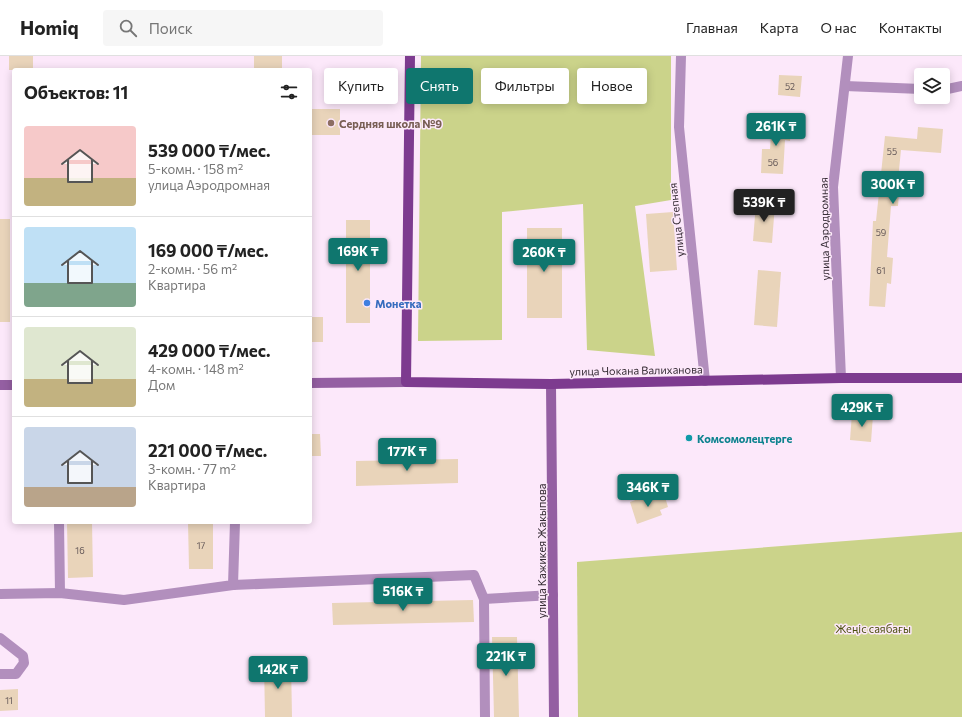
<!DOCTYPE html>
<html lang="ru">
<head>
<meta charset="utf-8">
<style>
	body { margin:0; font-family:Commissioner,sans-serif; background:#f6f6f6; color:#222; height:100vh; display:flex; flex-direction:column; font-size:15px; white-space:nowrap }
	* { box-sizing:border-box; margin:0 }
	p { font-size:13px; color:#767676 }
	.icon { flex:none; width:22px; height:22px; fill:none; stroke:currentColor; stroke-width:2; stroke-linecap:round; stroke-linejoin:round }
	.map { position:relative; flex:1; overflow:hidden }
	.sheet { position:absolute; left:12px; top:12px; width:300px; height:456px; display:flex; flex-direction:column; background:#fff; border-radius:4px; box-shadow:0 2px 10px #0003 }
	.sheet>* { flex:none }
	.hud { position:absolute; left:324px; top:12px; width:380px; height:36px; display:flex; gap:8px }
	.controls { position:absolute; left:914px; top:12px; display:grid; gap:8px }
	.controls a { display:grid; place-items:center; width:36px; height:36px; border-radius:4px; background:#fff; box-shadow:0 2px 10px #0003; font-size:20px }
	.price { position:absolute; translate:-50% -34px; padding:0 9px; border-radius:4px; background:#0f766e; color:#fff; font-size:13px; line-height:26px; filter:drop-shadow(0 1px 2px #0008) }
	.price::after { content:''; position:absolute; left:50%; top:24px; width:12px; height:9px; margin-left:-6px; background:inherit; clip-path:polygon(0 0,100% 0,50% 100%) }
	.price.on { background:#222; color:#fff }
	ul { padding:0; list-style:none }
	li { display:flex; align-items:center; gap:12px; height:100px; padding:0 12px }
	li+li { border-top:1px solid #e0e0e0 }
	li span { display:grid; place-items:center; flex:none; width:112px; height:80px; border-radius:4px; color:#555 }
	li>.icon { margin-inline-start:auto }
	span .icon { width:48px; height:48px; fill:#fffc; stroke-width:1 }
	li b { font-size:17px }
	h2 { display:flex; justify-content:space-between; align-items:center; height:48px; padding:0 12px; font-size:17px }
	.tag { padding:0 14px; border-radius:4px; background:#fff; box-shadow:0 2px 10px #0003; font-size:14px; line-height:36px }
	.tag.on { background:#0f766e; color:#fff }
	header { display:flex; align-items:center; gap:24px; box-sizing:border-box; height:56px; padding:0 20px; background:#fff; border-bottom:1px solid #e0e0e0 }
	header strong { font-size:19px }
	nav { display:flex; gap:22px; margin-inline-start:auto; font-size:14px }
	.search { width:280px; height:36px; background:#f6f6f6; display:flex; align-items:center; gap:10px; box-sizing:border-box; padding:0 14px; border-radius:4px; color:#767676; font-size:15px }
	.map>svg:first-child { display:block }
</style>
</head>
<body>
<header>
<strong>Homiq</strong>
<div class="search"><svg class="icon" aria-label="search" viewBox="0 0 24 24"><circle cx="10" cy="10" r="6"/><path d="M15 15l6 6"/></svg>Поиск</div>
<nav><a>Главная</a><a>Карта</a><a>О нас</a><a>Контакты</a></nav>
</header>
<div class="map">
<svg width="962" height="661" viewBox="0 0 962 661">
	<rect width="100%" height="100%" fill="#fce8fa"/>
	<!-- green -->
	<g fill="#cbd38a">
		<polygon points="421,0 671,0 671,144 635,150 655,300 587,294 583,148 502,156 502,284 418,285"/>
		<polygon points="962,476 962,661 578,661 577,506"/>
	</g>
	<!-- building -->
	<g fill="#e9d4ba">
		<rect x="9" y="0" width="24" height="14"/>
		<rect x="254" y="0" width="28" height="14"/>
		<polygon points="779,19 802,20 800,41 778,39"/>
		<rect x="310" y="53" width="30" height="26"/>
		<polygon points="772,62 792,64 790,85 785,84 783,118 761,117 762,93 770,93"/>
		<polygon points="918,71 943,73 941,97 901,94 898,124 900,124 898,150 891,150 887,201 893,202 891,228 887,227 885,251 869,250 873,165 876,165 885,80 917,83"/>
		<polygon points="756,147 775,148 772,187 753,185"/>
		<polygon points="673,156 677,214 650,216 646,158"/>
		<rect x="0" y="163" width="10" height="103"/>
		<rect x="346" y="164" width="24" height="103"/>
		<rect x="527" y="172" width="35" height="90"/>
		<polygon points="758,214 781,216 777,271 754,269"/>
		<rect x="310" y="261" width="13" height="25"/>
		<polygon points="852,357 873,359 871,386 850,384"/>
		<polygon points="310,378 320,378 321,400 310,400"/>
		<polygon points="458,403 458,427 356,430 356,405"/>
		<polygon points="654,437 656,444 665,441 668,451 660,454 662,459 637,468 630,446"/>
		<polygon points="67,466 92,466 93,521 68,522"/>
		<polygon points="188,466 213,466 213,513 189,513"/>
		<polygon points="473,544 474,566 333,569 332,547"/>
		<polygon points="492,581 517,581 519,661 494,661"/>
		<polygon points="291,606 292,661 265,661 264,607"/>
		<polygon points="18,633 18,654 0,655 0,634"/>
	</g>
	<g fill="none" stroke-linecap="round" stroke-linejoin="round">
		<!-- street -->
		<g stroke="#b28fbd" stroke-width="10">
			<polyline points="681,0 679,71 705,325"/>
			<polyline points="845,30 921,33"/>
			<polyline points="943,34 962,30"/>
			<polyline points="841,322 833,131 848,0"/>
			<polyline points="59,466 60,537"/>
			<polyline points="233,529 474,519 484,543 553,539"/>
			<polyline points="0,538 60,537 124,544 233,529 235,466"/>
			<polyline points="484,543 485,661"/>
			<polyline points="0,582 23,600 24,607 16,618 0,618"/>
		</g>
		<!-- secondary -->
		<g stroke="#945fa2" stroke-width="10">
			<polyline points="310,327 406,326"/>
			<polyline points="551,328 554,661"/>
			<polyline points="0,329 14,329"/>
		</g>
		<!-- primary -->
		<polyline stroke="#7d3b8f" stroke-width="10" points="410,0 406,326 551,328 841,322 962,322"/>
	</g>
	<!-- markers -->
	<circle fill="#8d6e63" stroke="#fce8fa" stroke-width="1.5" cx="331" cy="67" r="4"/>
	<circle fill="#3f7fe0" stroke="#fce8fa" stroke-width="1.5" cx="367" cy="247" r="4"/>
	<circle fill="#0f9aa8" stroke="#fce8fa" stroke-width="1.5" cx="689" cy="382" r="4"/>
	<g text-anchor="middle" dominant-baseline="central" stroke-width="3" stroke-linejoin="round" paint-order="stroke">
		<!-- number labels -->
		<g font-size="9" fill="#645858">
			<text x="790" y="30">52</text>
			<text x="892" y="95">55</text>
			<text x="773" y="106">56</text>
			<text x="881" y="176">59</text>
			<text x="881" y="214">61</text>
			<text x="201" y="489">17</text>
			<text x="80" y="494">16</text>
			<text x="9" y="644">11</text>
		</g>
		<!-- education labels -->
		<g font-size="11" font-weight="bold" fill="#785e54" stroke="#fce8fa" text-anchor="start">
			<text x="339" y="67">Сердняя школа №9</text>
		</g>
		<!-- street labels -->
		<g font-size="11" fill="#382e37" stroke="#fce8fa">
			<text transform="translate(676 164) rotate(-96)">улица Степная</text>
			<text transform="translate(824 173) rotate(-91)">улица Аэродромная</text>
			<text transform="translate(636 314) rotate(-1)">улица Чокана Валиханова</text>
			<text transform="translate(541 495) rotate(-90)">улица Кажикея Жакыпова</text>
		</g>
		<!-- shop labels -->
		<g font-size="11" font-weight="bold" fill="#366cbe" stroke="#fce8fa" text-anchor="start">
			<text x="375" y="247">Монетка</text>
		</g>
		<!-- culture labels -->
		<g font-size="11" font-weight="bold" fill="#0d838f" stroke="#fce8fa" text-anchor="start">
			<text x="697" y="382">Комсомолецтерге</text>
		</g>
		<!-- park labels -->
		<g font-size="11" fill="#4c500f" stroke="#fce8fa">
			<text x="873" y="572">Жеңіс саябағы</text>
		</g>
	</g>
</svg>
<div class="controls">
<a><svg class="icon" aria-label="layers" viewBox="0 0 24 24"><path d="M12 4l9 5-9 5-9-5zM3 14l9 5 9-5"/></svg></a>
</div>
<b class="price" style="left:776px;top:91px">261K ₸</b>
<b class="price" style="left:893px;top:149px">300K ₸</b>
<b class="price on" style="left:764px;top:167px">539K ₸</b>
<b class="price" style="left:358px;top:216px">169K ₸</b>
<b class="price" style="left:544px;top:217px">260K ₸</b>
<b class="price" style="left:862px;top:372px">429K ₸</b>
<b class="price" style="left:407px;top:416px">177K ₸</b>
<b class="price" style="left:648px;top:452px">346K ₸</b>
<b class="price" style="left:403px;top:556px">516K ₸</b>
<b class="price" style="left:506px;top:621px">221K ₸</b>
<b class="price" style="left:278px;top:634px">142K ₸</b>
<div class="hud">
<a class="tag">Купить</a>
<a class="tag on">Снять</a>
<a class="tag">Фильтры</a>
<a class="tag">Новое</a>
</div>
<section class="sheet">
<h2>Объектов: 11<svg class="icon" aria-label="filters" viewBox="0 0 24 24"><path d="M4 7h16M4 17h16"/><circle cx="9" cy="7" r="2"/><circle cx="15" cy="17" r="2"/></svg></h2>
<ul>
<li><span style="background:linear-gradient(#f6c9c9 65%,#c2b280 0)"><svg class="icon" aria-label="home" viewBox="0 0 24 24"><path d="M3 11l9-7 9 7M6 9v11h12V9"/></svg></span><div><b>539 000 ₸/мес.</b><p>5-комн. · 158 m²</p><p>улица Аэродромная</p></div></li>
<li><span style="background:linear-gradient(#bfe0f5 70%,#7fa58c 0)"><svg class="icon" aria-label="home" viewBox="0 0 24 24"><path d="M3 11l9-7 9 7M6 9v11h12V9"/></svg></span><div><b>169 000 ₸/мес.</b><p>2-комн. · 56 m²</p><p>Квартира</p></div></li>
<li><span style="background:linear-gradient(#dfe7d0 65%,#c2b280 0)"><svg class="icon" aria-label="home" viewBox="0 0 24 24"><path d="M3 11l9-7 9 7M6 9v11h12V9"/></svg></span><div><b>429 000 ₸/мес.</b><p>4-комн. · 148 m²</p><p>Дом</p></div></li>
<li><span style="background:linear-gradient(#c9d6e8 75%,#b9a48a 0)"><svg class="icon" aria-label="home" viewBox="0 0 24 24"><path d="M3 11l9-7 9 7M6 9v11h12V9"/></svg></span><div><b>221 000 ₸/мес.</b><p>3-комн. · 77 m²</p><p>Квартира</p></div></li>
</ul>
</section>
</div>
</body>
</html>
